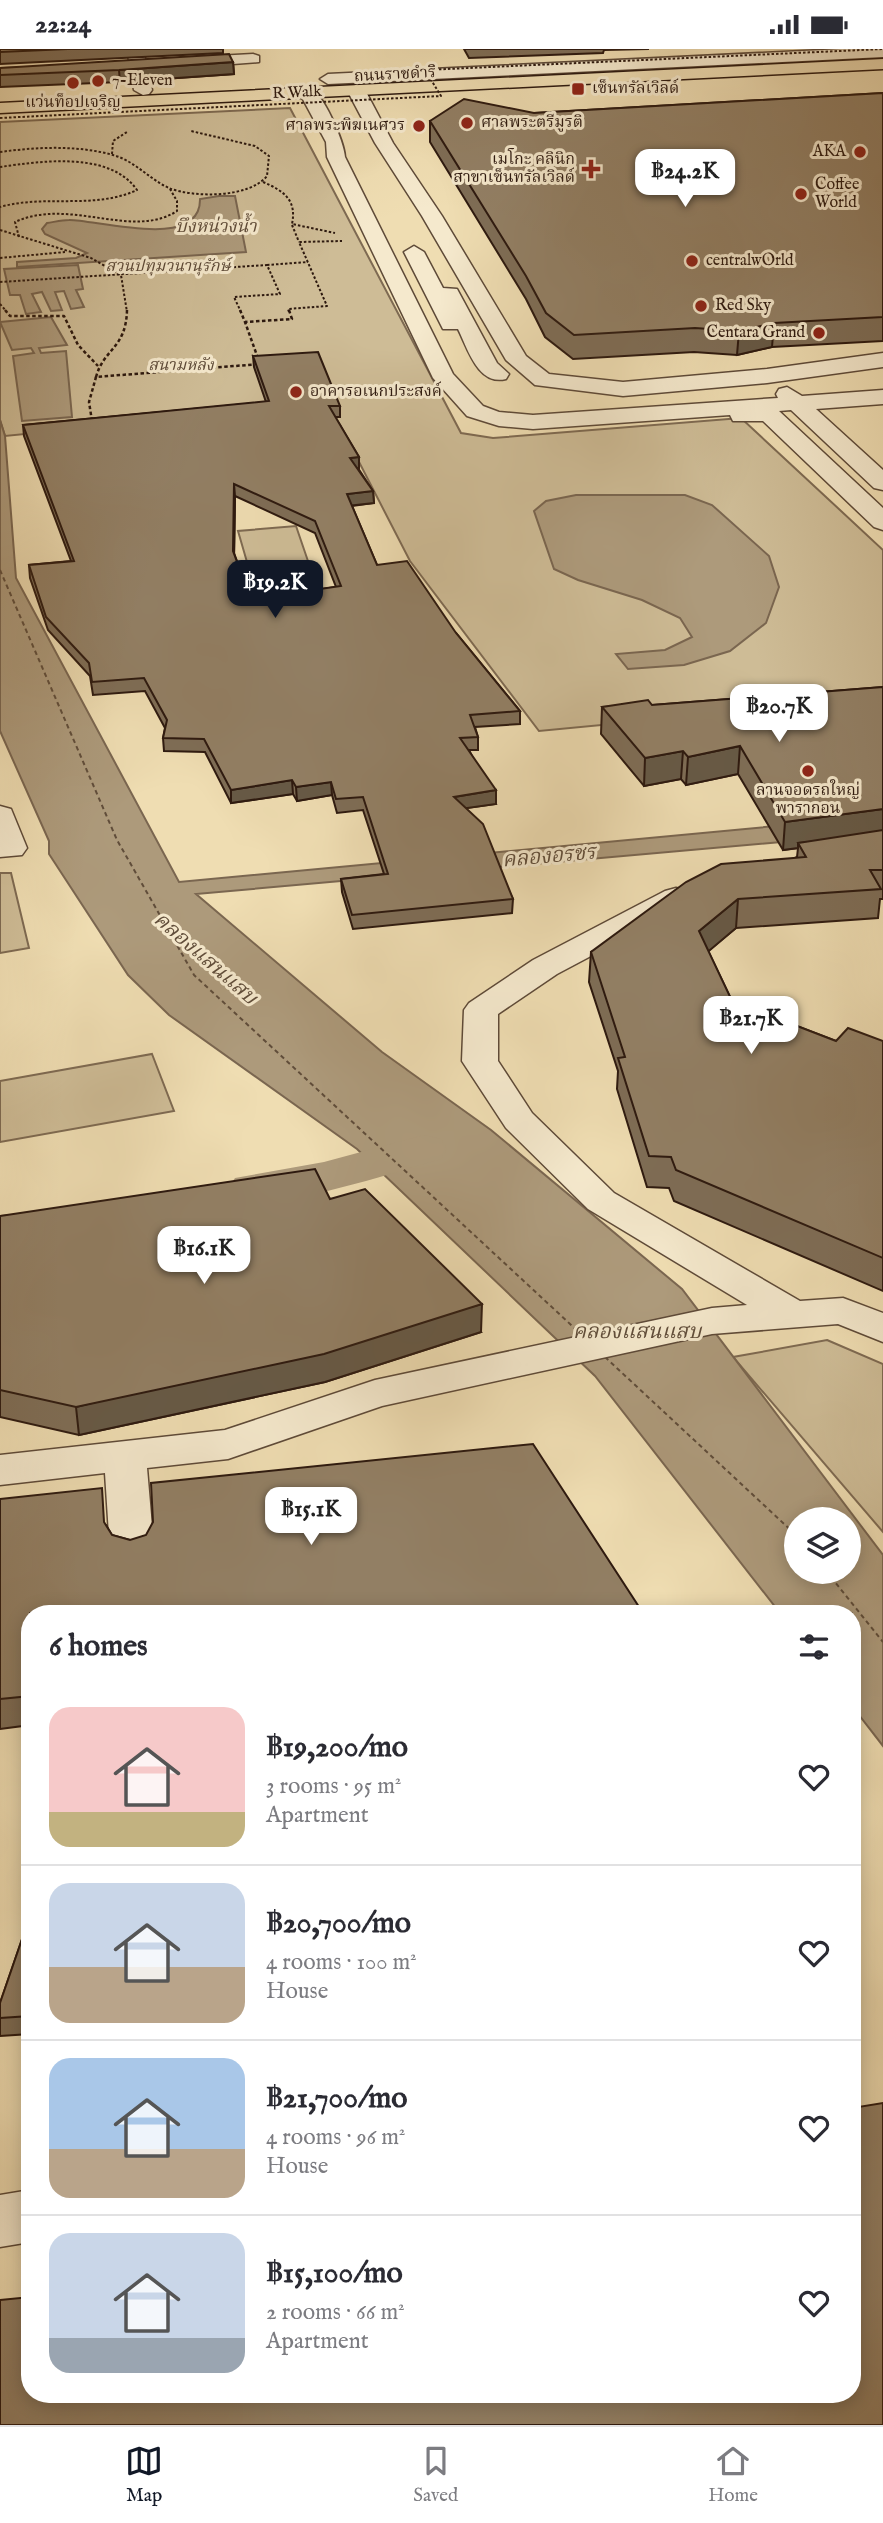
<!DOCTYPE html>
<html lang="en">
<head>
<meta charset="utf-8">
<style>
	body { margin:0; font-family:"IM FELL English","Noto Serif Thai",serif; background:#f7f7f7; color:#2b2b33; height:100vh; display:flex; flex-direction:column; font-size:26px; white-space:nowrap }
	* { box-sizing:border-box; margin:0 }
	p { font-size:23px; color:#7c7c81 }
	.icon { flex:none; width:38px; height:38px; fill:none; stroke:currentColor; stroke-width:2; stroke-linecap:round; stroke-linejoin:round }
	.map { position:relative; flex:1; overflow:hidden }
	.sheet { position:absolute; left:21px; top:1556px; width:840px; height:798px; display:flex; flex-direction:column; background:#fff; border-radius:28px; box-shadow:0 4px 18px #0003 }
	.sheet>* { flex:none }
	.controls { position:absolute; left:784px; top:1458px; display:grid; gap:14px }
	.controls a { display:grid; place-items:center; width:77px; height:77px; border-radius:50%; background:#fff; box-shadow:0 4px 18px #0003; font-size:35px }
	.price { position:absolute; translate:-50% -60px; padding:0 16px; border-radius:14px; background:#fff; color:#222; font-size:23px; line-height:46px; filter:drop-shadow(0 2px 4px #0008) }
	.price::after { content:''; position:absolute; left:50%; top:42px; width:21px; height:16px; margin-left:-10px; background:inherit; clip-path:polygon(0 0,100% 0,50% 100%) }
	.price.active { background:#111827; color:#fff }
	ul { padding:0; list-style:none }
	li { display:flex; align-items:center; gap:21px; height:175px; padding:0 28px }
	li+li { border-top:2px solid #e1e1e2 }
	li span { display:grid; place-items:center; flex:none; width:196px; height:140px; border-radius:21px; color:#555 }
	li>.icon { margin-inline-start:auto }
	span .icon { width:84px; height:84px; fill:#fffc; stroke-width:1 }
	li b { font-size:30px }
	h2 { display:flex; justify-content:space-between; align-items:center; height:84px; padding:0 28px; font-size:30px }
	.status { display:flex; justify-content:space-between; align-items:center; height:49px; padding:0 35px; background:#fff; direction:ltr }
	.status svg { height:19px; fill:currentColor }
	.tabs { display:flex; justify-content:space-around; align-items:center; height:98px; border-top:2px solid #e1e1e2; background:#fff; font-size:19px; color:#7c7c81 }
	.tabs a { display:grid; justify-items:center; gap:4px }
	.tabs .active { color:#111827 }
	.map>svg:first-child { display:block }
</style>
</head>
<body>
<div class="status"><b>22:24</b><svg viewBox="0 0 49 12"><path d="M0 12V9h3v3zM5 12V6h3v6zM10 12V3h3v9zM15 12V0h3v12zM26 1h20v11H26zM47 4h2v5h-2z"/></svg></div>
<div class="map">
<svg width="883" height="2376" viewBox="0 0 883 2376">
	<rect width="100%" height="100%" fill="#efddb2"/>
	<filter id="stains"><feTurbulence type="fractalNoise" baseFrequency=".00286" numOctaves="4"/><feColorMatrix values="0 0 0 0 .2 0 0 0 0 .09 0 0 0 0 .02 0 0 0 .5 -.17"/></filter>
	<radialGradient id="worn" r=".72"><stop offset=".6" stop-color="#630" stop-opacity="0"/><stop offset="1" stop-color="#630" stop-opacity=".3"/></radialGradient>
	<!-- green -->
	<g fill="#cebc96" stroke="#7e6a52" stroke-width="2">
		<polygon points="290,59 461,384 493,389 741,369 883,501 883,649 539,682 410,512 340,376 250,363 5,387 0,371 0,73"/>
		<polygon points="296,477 309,515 249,520 238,482"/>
		<polygon points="0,824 11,824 29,899 0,904"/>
		<polygon points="152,1005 174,1062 0,1093 0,1032"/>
		<polygon points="827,1291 883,1315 883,1483 733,1308"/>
	</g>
	<!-- water -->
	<g fill="#ad9a7b" stroke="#7a6650" stroke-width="2" fill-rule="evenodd">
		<path d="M219 147H235L246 203 17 218V213L76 209 87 204 45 185 42 180 47 174C54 173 62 171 69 171 94 170 201 203 200 150Z"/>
		<polygon points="78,216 83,240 76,241 84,258 71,260 64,242 55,243 62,261 51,262 42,243 32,245 41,263 26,265 20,246 10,246 4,220"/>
		<polygon points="51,268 67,296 39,299 41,304 66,302 72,368 22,372 13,307 34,304 31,299 12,301 0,273"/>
		<path d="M0 371 5 387 16 529 179 833 883 767V784L196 845 382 1003 491 1081 682 1240 883 1506V1697L852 1657V1564H780L595 1327 357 1100 169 966 128 926 49 805V792L0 682ZM796 1470H849V1522H796Z"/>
		<polygon points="576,446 685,446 712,456 769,507 779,538 766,574 730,602 684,616 628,620 616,605 665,601 692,588 680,569 642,551 578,531 554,520 534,462 546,452"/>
	</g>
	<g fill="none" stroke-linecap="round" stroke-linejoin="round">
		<!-- canal -->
		<path fill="#ad9a7b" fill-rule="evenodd" d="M424 1086 441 1090 447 1100 441 1110C390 1124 283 1162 235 1149L228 1139 235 1129 324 1113Z"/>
		<!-- ferry -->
		<g stroke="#604d3a" stroke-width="2" stroke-dasharray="4.5 3.5" stroke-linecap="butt">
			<polyline points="0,521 117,791 194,926 583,1287"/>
			<polyline points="605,1308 796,1486"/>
			<polyline points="826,1522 883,1593"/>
		</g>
		<!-- minor casing -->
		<g stroke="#5e4a38" stroke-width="3">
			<g id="minor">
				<polygon points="127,0 143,0 152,41 149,45 143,46 134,41"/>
				<polygon points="844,0 883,0 883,8 328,35 320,30 328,25"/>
				<polygon points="253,5 259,7 259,13 180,19 172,14 180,9"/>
				<polygon points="356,36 365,41 393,94 442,167 526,307 549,325 623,333 767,320 883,304 883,318 767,334 623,347 535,336 506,311 422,167 375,94 347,41"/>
				<path d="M308 38C323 42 344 93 345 108L453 325 483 357 499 363 533 366 778 349 776 345 779 340 787 338 802 347 883 341V355L816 360 883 421V441L874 439 791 361 779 362 883 459V481L874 478 763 372H733L730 366 533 380 499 377 467 367 433 329 327 108 326 93 299 43Z"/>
				<path d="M414 197 424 203 443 239 457 240 497 314 509 325 506 330C478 337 468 300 458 280H443L404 203Z"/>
				<polygon points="0,757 11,760 27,799 22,806 0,808"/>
				<polygon points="676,839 687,842 692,849 687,856 557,925 498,965 498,1012 532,1064 614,1144 800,1252 843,1249 883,1264 883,1293 838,1275 712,1285 382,1357 228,1410 147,1419 154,1501 148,1512 132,1517 116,1512 110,1501 105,1424 0,1436 0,1406 225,1381 375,1331 712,1259 747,1256 588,1160 506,1079 462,1012 464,961 469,954 533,911 665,842"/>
				<polygon points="30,2141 30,2193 0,2198 0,2146"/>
			</g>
		</g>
		<!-- major casing -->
		<g stroke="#2d190f" stroke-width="3">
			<polygon id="major" points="883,10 883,20 0,64 0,54"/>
		</g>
		<!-- path-far1 -->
		<g stroke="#2d190f" stroke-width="2" stroke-dasharray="2.5 2" stroke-linecap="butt">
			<path d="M0 103C37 98 77 96 113 106 135 112 149 130 169 139 194 149 249 149 267 127L269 107 255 97 191 82"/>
			<polyline points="112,105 113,92 127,83"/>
			<path d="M0 118C41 112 110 102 137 141 93 161 46 145 0 158"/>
			<path d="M263 133C284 142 297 151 292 175L335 184"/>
			<polyline points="292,176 299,193"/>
			<polyline points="0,181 91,209 121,226 127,263"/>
			<path d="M19 188 15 173C70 148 132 191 177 162V152L170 140"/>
			<polyline points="0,209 65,203"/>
			<polyline points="267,216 308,213"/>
			<polyline points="0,233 267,216 280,245 234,248 241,263"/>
			<polyline points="0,255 7,263"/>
			<polyline points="289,263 288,260 327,257 299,193 342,192"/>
		</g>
		<!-- path -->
		<g stroke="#2d190f" stroke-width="2.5" stroke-dasharray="3.5 2.5" stroke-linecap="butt">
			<polyline points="5,261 10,267 64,267 78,296 98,317"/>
			<path d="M127 261C126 300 104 299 96 328L260 315 245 273"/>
			<polyline points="240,261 245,273 292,270 289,261"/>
			<polyline points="92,372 89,353 96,328"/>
		</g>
		<!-- minor -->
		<use href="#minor" fill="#f5e9cd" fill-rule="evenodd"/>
		<!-- major -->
		<use href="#major" fill="#efddb2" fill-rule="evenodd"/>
		<!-- path-bridge -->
		<polyline stroke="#2d190f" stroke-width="2" stroke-dasharray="2.5 2" stroke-linecap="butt" points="0,69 441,47 425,21 883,0"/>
	</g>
	<!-- wall -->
	<g fill="#7e6d56" stroke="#2d190f" stroke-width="2" fill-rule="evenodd">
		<polygon points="0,0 223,0 223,4 0,15"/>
		<polygon points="464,0 649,0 604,1 603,4 469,9"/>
		<polygon points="233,13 234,25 120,33 0,38 0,19"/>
		<polygon points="883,44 883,292 772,298 737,306 694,303 573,310 545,288 526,250 430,93 430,72 534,64"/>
		<path d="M253 307 340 357V368H335L359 408V419H358L373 442 374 454 352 457 377 516 456 584 520 662V675L475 678 478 688V701H469L496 755 466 759 513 850 512 864 353 880 342 843 341 830 384 825 363 761 337 764 332 746 297 752 293 745 231 754 205 703 164 702 163 689 165 679 145 642 93 646 90 627 48 581 30 529 29 516 71 512 24 387 23 376 266 353 254 318ZM235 447 315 484 336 538 251 550 234 504Z"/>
		<polygon points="883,638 883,850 880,850 878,869 736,879 708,902 732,952 836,992 883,992 883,1242 674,1152 669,1139 647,1138 617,1040 618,1022 589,933 591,903 797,808 798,799 783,801 738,725 686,736 681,730 644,737 601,685 602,658 652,656"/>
		<polygon points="330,1150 481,1283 325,1333 79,1386 0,1368 0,1167"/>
		<polygon points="0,1450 106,1476 112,1486 130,1491 30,1564 30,1676 0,1680"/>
		<polygon points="30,1867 30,1985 0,1987 0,1954"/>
	</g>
	<!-- shaded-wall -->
	<g fill="#665946" stroke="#2d190f" stroke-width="2">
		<polygon points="233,13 234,25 120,33 119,21"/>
		<polygon points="774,274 772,298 737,306 739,282"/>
		<polygon points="359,408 359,419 351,420 350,409"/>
		<polygon points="234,435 235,447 234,514 233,502"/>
		<polygon points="373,442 374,454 347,457 347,445"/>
		<polygon points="740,697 738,725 686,736 688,708"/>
		<polygon points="683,702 681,730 644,737 645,709"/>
		<polygon points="292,731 293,745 231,754 231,741"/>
		<polygon points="331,733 332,746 297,752 296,738"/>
		<polygon points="496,741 496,755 453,761 454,748"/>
		<polygon points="883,760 883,788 798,794 798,799 783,801 785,773"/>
		<polygon points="738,850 736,879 697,912 699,882"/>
		<polygon points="482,1255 481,1283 325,1333 79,1386 76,1358"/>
	</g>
	<!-- building -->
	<g fill="#927f64" stroke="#2d190f" stroke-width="2" fill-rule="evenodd">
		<polygon points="0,0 68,0 0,3"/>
		<polygon points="229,5 233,13 119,21 0,26 0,19"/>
		<polygon points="883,44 883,268 774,274 739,282 695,279 574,286 546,264 526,227 430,72 464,50 534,64"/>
		<path d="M318 303 340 357H329L359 408 350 409 373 442 347 445 377 516 407 512 456 584 520 662 470 666 478 688 460 689 496 741 454 748 483 775 513 850 352 866 341 830 388 825 363 748 336 750 331 733 296 738 292 731 231 741 204 690 163 689 167 671 144 629 92 633 89 614 46 568 29 516 74 512 23 376 269 352 253 307ZM234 435 315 472 341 537 251 550 233 502Z"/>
		<polygon points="883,638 883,760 785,773 740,697 688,708 683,702 645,709 602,658 648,651 652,656"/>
		<polygon points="883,781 883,821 870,821 881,840 738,850 699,882 732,952 836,992 848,979 883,992 883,1209 676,1121 671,1108 649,1107 618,1009 625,1008 591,903 686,833 721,815 806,808 798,794"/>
		<polygon points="315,1120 330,1150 365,1140 482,1255 324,1305 76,1358 0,1341 0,1167"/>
		<polygon points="533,1395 643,1564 30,1564 30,1647 0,1650 0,1450 102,1439 104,1473 112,1486 130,1491 146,1486 153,1473 151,1434"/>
		<polygon points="30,1867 30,1967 0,1969 0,1954"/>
		<polygon points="883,2054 883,2376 0,2376 0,2251 30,2248 30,2345 852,2345 852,2059"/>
	</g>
	<!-- markers -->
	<g fill="#8f2418" stroke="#f5e9cd" stroke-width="2.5">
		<circle cx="98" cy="32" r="7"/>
		<circle cx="73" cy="34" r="7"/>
		<rect x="571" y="33" width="14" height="14" rx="3.5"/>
		<circle cx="467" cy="74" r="7"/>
		<circle cx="419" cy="77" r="7"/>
		<circle cx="860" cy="103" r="7"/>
		<path d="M587.5 109.5h7v7h7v7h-7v7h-7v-7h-7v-7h7z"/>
		<circle cx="801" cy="145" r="7"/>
		<circle cx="692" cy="212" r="7"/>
		<circle cx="701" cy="257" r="7"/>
		<circle cx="819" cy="284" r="7"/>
		<circle cx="296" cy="343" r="7"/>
		<circle cx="808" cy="722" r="7"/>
	</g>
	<g text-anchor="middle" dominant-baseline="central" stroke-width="6" stroke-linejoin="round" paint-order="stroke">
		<!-- far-street labels -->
		<g font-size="16" fill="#2d190f" stroke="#f5e9cd">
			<text transform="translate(395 26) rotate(-3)">ถนนราชดำริ</text>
			<text transform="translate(297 44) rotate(-3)">R Walk</text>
		</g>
		<!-- far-poi labels -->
		<g font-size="16" fill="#2d190f" stroke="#f5e9cd" text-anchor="start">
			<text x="112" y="32">7-Eleven</text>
			<text x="592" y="40">เซ็นทรัลเวิลด์</text>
			<text x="73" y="54" text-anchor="middle">แว่นท็อปเจริญ</text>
			<text x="481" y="74">ศาลพระตรีมูรติ</text>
			<text x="405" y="77" text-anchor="end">ศาลพระพิฆเนศวร</text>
			<text x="846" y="103" text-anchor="end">AKA</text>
			<text x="575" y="111" text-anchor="end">เมโกะ คลินิก<tspan x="575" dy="18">สาขาเซ็นทรัลเวิลด์</tspan></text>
			<text x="815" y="136">Coffee<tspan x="815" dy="18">World</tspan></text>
			<text x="706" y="212">centralwOrld</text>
			<text x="715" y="257">Red Sky</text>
			<text x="805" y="284" text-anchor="end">Centara Grand</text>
			<text x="310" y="343">อาคารอเนกประสงค์</text>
			<text x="808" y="742" text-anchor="middle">ลานจอดรถใหญ่<tspan x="808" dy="18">พารากอน</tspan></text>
		</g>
		<!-- far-park labels -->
		<g font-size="16" font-style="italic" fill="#5d4a38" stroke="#f5e9cd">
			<text x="168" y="218">สวนปทุมวนานุรักษ์</text>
			<text x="181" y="317">สนามหลัง</text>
		</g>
		<!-- far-water labels -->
		<g font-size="18" font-style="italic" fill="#604d3a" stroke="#f5e9cd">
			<text x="216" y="178">บึงหน่วงน้ำ</text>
		</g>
		<!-- water labels -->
		<g font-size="21" font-style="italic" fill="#604d3a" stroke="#f5e9cd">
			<text transform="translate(549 808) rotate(-5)">คลองอรชร</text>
			<text transform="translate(205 910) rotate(41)">คลองแสนแสบ</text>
			<text x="637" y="1283">คลองแสนแสบ</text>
		</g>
	</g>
	<rect width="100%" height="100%" filter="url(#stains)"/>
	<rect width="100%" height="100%" fill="url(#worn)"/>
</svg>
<div class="controls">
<a><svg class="icon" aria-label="layers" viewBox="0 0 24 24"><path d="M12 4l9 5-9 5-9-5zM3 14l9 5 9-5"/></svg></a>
</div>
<b class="price" style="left:685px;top:160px">฿24.2K</b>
<b class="price active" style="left:275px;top:571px">฿19.2K</b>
<b class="price" style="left:779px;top:695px">฿20.7K</b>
<b class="price" style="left:751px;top:1007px">฿21.7K</b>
<b class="price" style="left:204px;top:1237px">฿16.1K</b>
<b class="price" style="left:311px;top:1498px">฿15.1K</b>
<section class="sheet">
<h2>6 homes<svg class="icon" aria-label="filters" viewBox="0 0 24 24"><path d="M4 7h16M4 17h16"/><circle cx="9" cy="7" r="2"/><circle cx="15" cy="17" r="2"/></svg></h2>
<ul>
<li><span style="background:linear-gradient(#f6c9c9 75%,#c2b280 0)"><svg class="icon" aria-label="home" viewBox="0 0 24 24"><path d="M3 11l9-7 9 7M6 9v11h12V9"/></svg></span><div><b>฿19,200/mo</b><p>3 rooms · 95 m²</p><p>Apartment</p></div><svg class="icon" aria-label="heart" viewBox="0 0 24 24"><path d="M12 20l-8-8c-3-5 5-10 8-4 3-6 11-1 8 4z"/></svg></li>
<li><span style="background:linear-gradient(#c9d6e8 60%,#b9a48a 0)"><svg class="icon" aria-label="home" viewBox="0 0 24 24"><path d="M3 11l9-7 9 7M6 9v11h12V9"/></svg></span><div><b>฿20,700/mo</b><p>4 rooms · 100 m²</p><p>House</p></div><svg class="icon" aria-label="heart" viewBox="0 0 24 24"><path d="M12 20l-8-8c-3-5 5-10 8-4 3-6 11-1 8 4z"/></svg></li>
<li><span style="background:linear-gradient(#a9c7e8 65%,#b9a48a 0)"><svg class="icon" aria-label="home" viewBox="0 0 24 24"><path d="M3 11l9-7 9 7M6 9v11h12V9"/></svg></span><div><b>฿21,700/mo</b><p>4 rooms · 96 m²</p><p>House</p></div><svg class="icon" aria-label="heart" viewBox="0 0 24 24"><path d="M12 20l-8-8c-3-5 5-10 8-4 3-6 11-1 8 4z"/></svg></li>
<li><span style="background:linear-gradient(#c9d6e8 75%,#9aa5b1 0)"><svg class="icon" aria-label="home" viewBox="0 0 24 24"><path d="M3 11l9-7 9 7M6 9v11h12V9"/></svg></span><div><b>฿15,100/mo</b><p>2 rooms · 66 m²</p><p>Apartment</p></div><svg class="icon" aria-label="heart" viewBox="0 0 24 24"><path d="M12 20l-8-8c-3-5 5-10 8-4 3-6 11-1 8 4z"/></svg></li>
</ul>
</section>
</div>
<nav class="tabs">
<a class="active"><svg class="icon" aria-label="map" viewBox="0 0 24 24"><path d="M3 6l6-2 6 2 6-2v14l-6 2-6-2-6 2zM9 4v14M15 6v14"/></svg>Map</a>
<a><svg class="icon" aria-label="saved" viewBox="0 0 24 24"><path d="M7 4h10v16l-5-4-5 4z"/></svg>Saved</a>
<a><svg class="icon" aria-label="home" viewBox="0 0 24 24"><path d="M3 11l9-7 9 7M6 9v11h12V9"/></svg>Home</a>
</nav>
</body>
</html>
